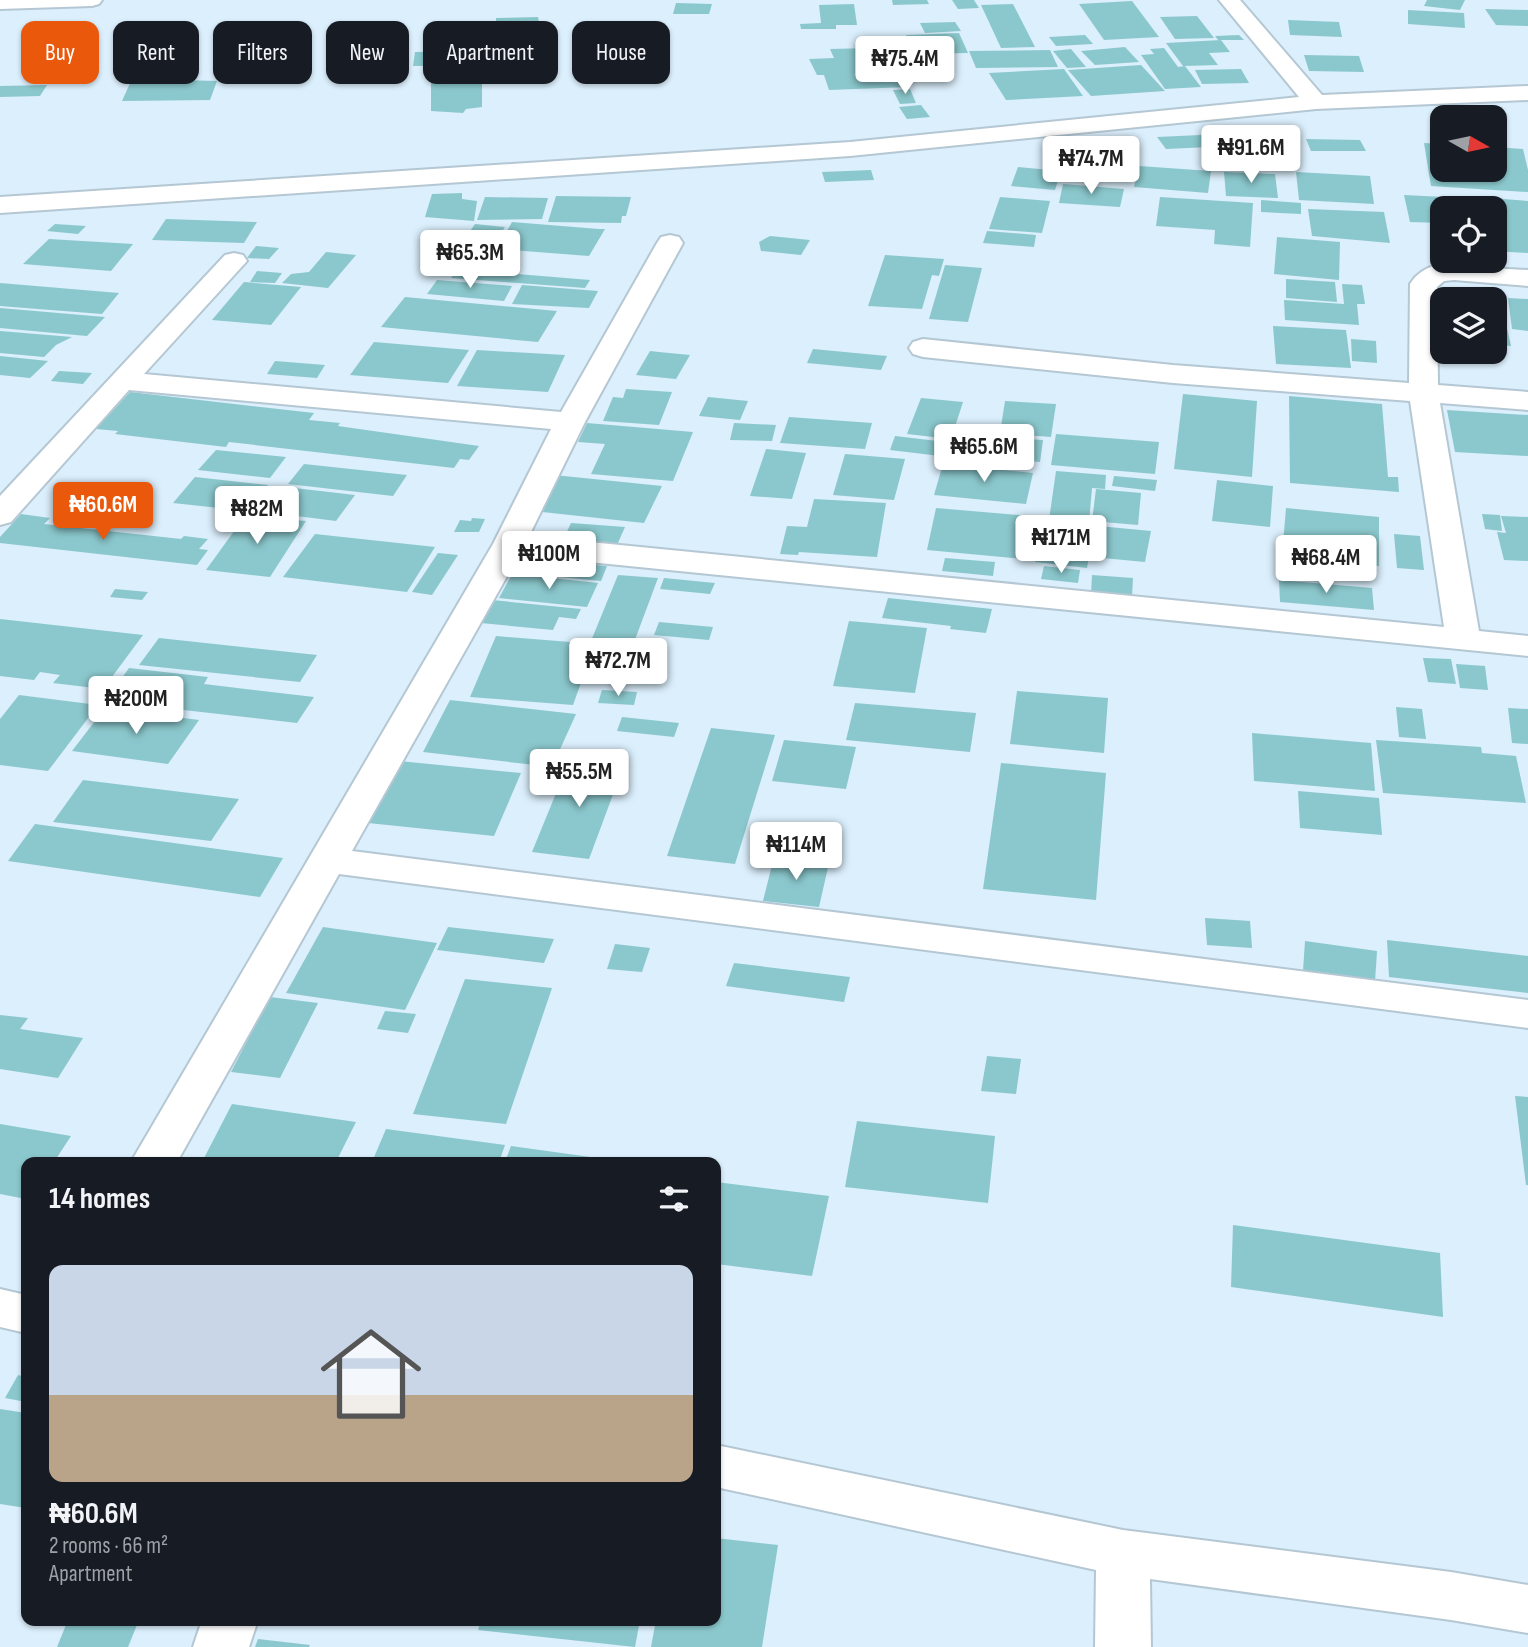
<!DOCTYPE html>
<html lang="en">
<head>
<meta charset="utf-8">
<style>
	body { margin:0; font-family:"Sofia Sans Condensed",sans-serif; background:#20242c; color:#f1f3f6; height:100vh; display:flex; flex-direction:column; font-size:26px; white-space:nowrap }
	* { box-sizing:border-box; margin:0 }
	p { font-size:23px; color:#9ea1a6 }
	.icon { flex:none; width:38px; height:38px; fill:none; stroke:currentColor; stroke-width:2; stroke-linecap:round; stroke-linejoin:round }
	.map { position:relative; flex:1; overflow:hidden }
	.sheet { position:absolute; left:21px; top:1157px; width:700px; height:469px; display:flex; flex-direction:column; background:#171b24; border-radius:14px; box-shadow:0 2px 5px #0004 }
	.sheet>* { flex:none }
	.hud { position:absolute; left:21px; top:21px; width:700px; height:63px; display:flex; gap:14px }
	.needle { width:46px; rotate:99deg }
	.tools { position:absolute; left:1430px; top:105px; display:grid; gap:14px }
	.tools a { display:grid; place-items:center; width:77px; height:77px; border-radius:14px; background:#171b24; box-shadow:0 2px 5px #0004; font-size:35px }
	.price { position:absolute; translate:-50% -60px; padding:0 16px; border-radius:7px; background:#fff; color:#222; font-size:23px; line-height:46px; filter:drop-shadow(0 2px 4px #0008) }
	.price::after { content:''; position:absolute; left:50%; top:42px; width:21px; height:16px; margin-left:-10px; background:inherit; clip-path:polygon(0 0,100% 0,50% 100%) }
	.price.selected { background:#ea580c; color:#fff }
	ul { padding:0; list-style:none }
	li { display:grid; align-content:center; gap:14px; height:371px; padding:0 28px }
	li span { display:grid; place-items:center; height:217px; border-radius:14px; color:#555 }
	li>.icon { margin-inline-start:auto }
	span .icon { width:126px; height:126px; fill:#fffc; stroke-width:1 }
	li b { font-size:30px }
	h2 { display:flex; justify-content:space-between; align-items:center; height:84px; padding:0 28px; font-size:30px }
	.chip { padding:0 24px; border-radius:14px; background:#171b24; box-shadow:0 2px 5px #0004; font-size:24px; line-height:63px }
	.chip.selected { background:#ea580c; color:#fff }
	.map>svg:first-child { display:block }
</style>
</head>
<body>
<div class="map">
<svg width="1528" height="1647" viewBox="0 0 1528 1647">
	<rect width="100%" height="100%" fill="#dbeffc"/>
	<!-- building -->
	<g fill="#8bc8cd">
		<polygon points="892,0 927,0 929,4 893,5"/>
		<polygon points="952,0 974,0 979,8 958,9"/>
		<polygon points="1427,0 1465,0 1460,10 1424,6"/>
		<polygon points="1132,1 1159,37 1104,40 1079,4"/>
		<polygon points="676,3 712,4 709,14 673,14"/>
		<polygon points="854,4 857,25 836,25 836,29 801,29 800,24 821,23 819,5"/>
		<polygon points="1013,4 1035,47 1001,48 981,5"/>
		<polygon points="1485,9 1528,10 1528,26 1496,25"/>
		<polygon points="1408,10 1464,13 1465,28 1408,24"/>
		<polygon points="1197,16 1214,38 1175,39 1160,17"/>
		<polygon points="538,17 539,22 496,24 496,18"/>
		<polygon points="1288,20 1339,22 1342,37 1290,35"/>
		<polygon points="955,22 961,31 925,33 920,23"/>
		<polygon points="959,33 968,53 914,54 906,35"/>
		<polygon points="1085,35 1093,44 1056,46 1049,37"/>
		<polygon points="1239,35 1244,40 1218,40 1215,36"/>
		<polygon points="1221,40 1230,52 1209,53 1218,65 1183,66 1166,43"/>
		<polygon points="1125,47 1139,62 1095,65 1081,51"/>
		<polygon points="872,48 876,55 885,55 894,71 850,75 902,72 909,87 829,90 824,75 817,75 809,59 834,58 830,49"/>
		<polygon points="1164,48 1178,67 1185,66 1201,87 1165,89 1141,55 1154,54 1150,49"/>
		<polygon points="1071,49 1086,67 1067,68 1053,51"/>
		<polygon points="1050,50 1058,67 976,68 969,51"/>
		<polygon points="493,51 492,65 413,66 415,52"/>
		<polygon points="1304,55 1359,56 1364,72 1309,71"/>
		<polygon points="1141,65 1165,91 1091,96 1068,70"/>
		<polygon points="398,66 397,75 342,76 344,67"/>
		<polygon points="1064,69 1083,96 1006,100 989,73"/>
		<polygon points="1241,69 1249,83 1202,84 1195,70"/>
		<polygon points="482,74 482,107 466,109 463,113 431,111 431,76"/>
		<polygon points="131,81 180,80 217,81 210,100 122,101"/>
		<polygon points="47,85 40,96 0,97 0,86"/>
		<polygon points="910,89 916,103 900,104 893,90"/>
		<polygon points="921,105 930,117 907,119 899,107"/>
		<polygon points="1222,134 1231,146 1166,149 1157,137"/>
		<polygon points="1306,139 1360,140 1366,151 1311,151"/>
		<polygon points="1424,143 1442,144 1442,170 1494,170 1494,147 1523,149 1528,170 1528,192 1431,186"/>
		<polygon points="1139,166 1211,171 1208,193 1134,187"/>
		<polygon points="1018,167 1061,171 1055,190 1011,186"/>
		<polygon points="871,170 874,180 825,182 822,172"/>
		<polygon points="1224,172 1275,174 1278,198 1226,196"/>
		<polygon points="1296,172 1370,176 1374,204 1299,200"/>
		<polygon points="1063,184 1124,189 1120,207 1059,203"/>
		<polygon points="462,193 462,199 477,201 474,221 425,217 432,194"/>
		<polygon points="1404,195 1465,198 1468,208 1442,208 1442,223 1410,222"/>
		<polygon points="556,196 631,197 626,216 622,216 621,223 548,222"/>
		<polygon points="485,197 548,198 542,219 477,220"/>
		<polygon points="1000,197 1050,201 1042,233 989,229"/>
		<polygon points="1160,197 1253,203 1250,247 1214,244 1215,230 1156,226"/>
		<polygon points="1477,197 1528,201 1528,253 1494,251 1494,208 1478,208"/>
		<polygon points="1261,200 1301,203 1301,214 1261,212"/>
		<polygon points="1308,209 1384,212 1390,243 1312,236"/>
		<polygon points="166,219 257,222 244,243 152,240"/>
		<polygon points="512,222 599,229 605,229 589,256 497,249"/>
		<polygon points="55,224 86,226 78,234 47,231"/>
		<polygon points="475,224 505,227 491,248 496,249 489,260 452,257"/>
		<polygon points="987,231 1036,235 1034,247 983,243"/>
		<polygon points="770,236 810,240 801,255 761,251 759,242"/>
		<polygon points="1277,237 1340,242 1339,280 1274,274"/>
		<polygon points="49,239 133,244 111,271 23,264"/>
		<polygon points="256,246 279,248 269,259 247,258"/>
		<polygon points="326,252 356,255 328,288 282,283 291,274 309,272"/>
		<polygon points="885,255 944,259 939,276 932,275 922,309 868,306"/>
		<polygon points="945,265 982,268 968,322 929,319"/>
		<polygon points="458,269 590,280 585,288 451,278"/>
		<polygon points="257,271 282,273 275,283 250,282"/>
		<polygon points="1286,279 1335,282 1337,302 1286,298"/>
		<polygon points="437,280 512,286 504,301 427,294"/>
		<polygon points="244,282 301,287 271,325 212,320"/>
		<polygon points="0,283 119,293 102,314 0,306"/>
		<polygon points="1342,284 1362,285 1365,304 1357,304 1359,325 1285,320 1284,300 1344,304"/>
		<polygon points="522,285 598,291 589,308 512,304"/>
		<polygon points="1447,293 1500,297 1511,346 1494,345 1494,299 1448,299"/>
		<polygon points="405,297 557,311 538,342 381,327"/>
		<polygon points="1508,298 1528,299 1528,331 1512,329"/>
		<polygon points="0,308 105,317 87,336 0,328"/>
		<polygon points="1273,326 1346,330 1351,368 1276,364"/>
		<polygon points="0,331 72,337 56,345 44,357 0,353"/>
		<polygon points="1351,339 1376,341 1377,363 1352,361"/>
		<polygon points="374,342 469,350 448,383 350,375"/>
		<polygon points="813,349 887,356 881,370 807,363"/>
		<polygon points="477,350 565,355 548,392 457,386"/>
		<polygon points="650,351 659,352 690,355 676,379 636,375"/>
		<polygon points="0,356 48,361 30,378 0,375"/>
		<polygon points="275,361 325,365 317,378 267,374"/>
		<polygon points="59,371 92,373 83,384 51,381"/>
		<polygon points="626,389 672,392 659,425 603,421 613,397 623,398"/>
		<polygon points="130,392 314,413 309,420 340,423 338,426 479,446 469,460 460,459 454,468 229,442 226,447 115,434 118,431 96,429"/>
		<polygon points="1183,394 1257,401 1252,477 1174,469"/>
		<polygon points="1289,396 1382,404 1388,477 1398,477 1399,492 1290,483"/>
		<polygon points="708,397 748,401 740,420 699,416"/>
		<polygon points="921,398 963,402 951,439 907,434"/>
		<polygon points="1005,401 1056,404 1051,437 1000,433"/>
		<polygon points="1447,410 1528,415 1528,456 1455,452"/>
		<polygon points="789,417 872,423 865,449 780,443"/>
		<polygon points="587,423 693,432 673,481 591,474 605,444 578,442"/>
		<polygon points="734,423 776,425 772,441 730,440"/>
		<polygon points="1056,434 1159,442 1155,474 1051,465"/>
		<polygon points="895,436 946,442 940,456 890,450"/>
		<polygon points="1011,438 1043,440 1040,462 1008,459"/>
		<polygon points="766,449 806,453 792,499 750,496"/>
		<polygon points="216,450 286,457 270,478 198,470"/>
		<polygon points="845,454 905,459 894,500 833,495"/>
		<polygon points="304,464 407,475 393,496 288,484"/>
		<polygon points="943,464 1033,473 1026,504 934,495"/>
		<polygon points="1056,471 1106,475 1105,489 1092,488 1089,523 1049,520"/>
		<polygon points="554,475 662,486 644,523 533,511"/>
		<polygon points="1114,476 1157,480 1155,491 1112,486"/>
		<polygon points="195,477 268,485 247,511 173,503"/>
		<polygon points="1217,480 1273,486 1270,527 1212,521"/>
		<polygon points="277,486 355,495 336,521 257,511"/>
		<polygon points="1096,489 1141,493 1138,525 1092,521"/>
		<polygon points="83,498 139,505 122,524 65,518"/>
		<polygon points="814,499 886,503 877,557 799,552 798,555 780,554 787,526 807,527"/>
		<polygon points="936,508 1031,516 1024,559 927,550"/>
		<polygon points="1286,508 1379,517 1379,566 1282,556"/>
		<polygon points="21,514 50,518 44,524 181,539 184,536 208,539 199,549 208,550 197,565 0,543 0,537"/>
		<polygon points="1482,514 1500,515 1502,531 1485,529"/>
		<polygon points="245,516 306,521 270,577 206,570"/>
		<polygon points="1501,516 1528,517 1528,561 1504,560 1497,532 1506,533"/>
		<polygon points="472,518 485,519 479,532 454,532 460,520 471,521"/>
		<polygon points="571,523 625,527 617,545 563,540"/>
		<polygon points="1098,526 1151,531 1145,562 1092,557"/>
		<polygon points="1061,533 1093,535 1087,568 1035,562 1040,537 1060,539"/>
		<polygon points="315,534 435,547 407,592 283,577"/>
		<polygon points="1394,534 1420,536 1424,570 1397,568"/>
		<polygon points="438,553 458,555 432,595 412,592"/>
		<polygon points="945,558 995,562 993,576 942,571"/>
		<polygon points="546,561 607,566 601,581 539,575"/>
		<polygon points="1044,566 1080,570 1078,583 1041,579"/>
		<polygon points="512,574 598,583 587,607 499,598"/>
		<polygon points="618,575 658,578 633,645 591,641"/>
		<polygon points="1092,575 1133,578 1132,597 1091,594"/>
		<polygon points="664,578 715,583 710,594 660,589"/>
		<polygon points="1279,580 1372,588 1374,610 1280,602"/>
		<polygon points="115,589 148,592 142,600 110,597"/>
		<polygon points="888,598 992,609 986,633 950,629 951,626 882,618"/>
		<polygon points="482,599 581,609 576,619 559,617 553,630 470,622"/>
		<polygon points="0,619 143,635 103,689 53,683 60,675 40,672 34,680 0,676"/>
		<polygon points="849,621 927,628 915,693 833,686"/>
		<polygon points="659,622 713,627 709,640 654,635"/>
		<polygon points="496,636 595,644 573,705 470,697"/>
		<polygon points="159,638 317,655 300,682 139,665"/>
		<polygon points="1423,658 1451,659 1456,684 1428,682"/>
		<polygon points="1456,664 1485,666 1488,690 1460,688"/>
		<polygon points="129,668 208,677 204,684 314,697 297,723 105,701"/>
		<polygon points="602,690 637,692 634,705 598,703"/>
		<polygon points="1017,691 1108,698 1104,753 1010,744"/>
		<polygon points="19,695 98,705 48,771 0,765 0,719"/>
		<polygon points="450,700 576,714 552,767 423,752"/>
		<polygon points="855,703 976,713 970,752 846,740"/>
		<polygon points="1396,707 1422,709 1426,739 1399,737"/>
		<polygon points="105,708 199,720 168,764 72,751"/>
		<polygon points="1508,708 1528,709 1528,744 1512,743"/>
		<polygon points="622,717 679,723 674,737 617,731"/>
		<polygon points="711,728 775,735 735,864 667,856"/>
		<polygon points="1252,733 1371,743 1375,791 1254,781"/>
		<polygon points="784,740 856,747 846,789 772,781"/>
		<polygon points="1376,740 1481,747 1482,753 1516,756 1526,803 1383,793"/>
		<polygon points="570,759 624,765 589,859 532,852"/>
		<polygon points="399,761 521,773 494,836 368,823"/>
		<polygon points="1001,763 1106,773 1096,900 983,889"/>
		<polygon points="83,780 239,799 211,841 53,822"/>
		<polygon points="1298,791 1379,798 1382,835 1300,828"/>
		<polygon points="35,824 283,858 260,897 8,861"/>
		<polygon points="774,857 829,863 819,907 763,901"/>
		<polygon points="1205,918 1250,921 1252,948 1207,945"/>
		<polygon points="323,927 437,943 405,1010 286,993"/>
		<polygon points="448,927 554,939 544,963 437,950"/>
		<polygon points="1387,940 1528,956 1528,993 1389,977"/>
		<polygon points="1305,941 1377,951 1375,982 1303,971"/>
		<polygon points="615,944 650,948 642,972 607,969"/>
		<polygon points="734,963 850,977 844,1002 726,986"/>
		<polygon points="465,979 552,988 506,1124 413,1114"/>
		<polygon points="270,997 318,1003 280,1078 231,1072"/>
		<polygon points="385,1011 416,1014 408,1033 377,1029"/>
		<polygon points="0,1015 28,1018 20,1029 83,1038 58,1078 0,1069"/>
		<polygon points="987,1056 1021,1059 1016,1094 981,1091"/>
		<polygon points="1515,1096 1528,1097 1528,1185 1526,1185"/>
		<polygon points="232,1104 356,1122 336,1162 202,1162"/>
		<polygon points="857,1121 995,1136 988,1203 845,1187"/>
		<polygon points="0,1124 71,1136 54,1162 26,1162 26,1199 0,1194"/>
		<polygon points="386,1129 505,1145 499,1162 372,1162"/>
		<polygon points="511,1146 612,1160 612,1162 505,1162"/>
		<polygon points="716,1182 829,1196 812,1276 716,1264"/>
		<polygon points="1233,1225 1440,1253 1443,1317 1231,1287"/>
		<polygon points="18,1375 26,1377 26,1402 5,1398"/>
		<polygon points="0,1409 26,1413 26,1508 0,1504"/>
		<polygon points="716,1538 778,1545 762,1647 651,1647 656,1620 716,1620"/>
		<polygon points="68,1620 139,1620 128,1647 57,1647"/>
		<polygon points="481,1620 640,1620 635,1647 478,1630"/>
		<polygon points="258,1639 310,1645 309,1647 255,1647"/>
	</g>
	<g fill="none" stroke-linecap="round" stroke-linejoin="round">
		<!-- minor casing -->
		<g stroke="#b4c7d3" stroke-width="4">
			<g id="minor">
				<polygon points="0,0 102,0 99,4 92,6 0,9"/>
				<polygon points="1219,0 1240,0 1322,95 1528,86 1528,100 1316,109 850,156 0,213 0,197 850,142 1299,97"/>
				<path d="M670 235 679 237 683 243 585 422 529 536 1444 627 1410 401 1173 383 923 357 913 354 909 348 913 342 923 339 1173 365 1409 383 1410 284C1416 274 1425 268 1437 265L1528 270V286L1454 280 1444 281 1437 287 1438 385 1528 392V410L1440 403 1479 631 1528 636V656L519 555 352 851 1528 1000V1028L339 874 177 1162H131L493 544 551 429 129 390 11 522 0 525V496L225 255 234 253 243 255 247 261 144 374 561 412 657 243 661 237Z"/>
				<polygon points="0,1289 26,1295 26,1333 0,1327"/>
				<polygon points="716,1445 1123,1530 1451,1572 1528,1585 1528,1633 1451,1620 1150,1579 1151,1647 1095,1647 1096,1570 716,1487"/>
				<polygon points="202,1620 258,1620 249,1647 193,1647"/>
			</g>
		</g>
		<!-- minor -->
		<use href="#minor" fill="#fff" fill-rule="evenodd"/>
	</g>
</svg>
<div class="tools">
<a><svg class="needle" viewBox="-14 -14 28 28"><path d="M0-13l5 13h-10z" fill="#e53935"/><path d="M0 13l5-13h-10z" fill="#9ea1a6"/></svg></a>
<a><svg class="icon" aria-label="locate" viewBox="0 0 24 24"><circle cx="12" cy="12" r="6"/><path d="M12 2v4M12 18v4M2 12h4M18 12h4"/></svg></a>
<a><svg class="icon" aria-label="layers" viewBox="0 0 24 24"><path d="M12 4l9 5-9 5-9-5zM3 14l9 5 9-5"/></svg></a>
</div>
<b class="price" style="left:905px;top:96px">₦75.4M</b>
<b class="price" style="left:1251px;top:185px">₦91.6M</b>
<b class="price" style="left:1091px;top:196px">₦74.7M</b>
<b class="price" style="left:470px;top:290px">₦65.3M</b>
<b class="price" style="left:984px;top:484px">₦65.6M</b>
<b class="price selected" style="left:103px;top:542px">₦60.6M</b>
<b class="price" style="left:257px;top:546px">₦82M</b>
<b class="price" style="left:1061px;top:575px">₦171M</b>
<b class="price" style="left:549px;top:591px">₦100M</b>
<b class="price" style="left:1326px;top:595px">₦68.4M</b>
<b class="price" style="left:618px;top:698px">₦72.7M</b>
<b class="price" style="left:136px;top:736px">₦200M</b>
<b class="price" style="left:579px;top:809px">₦55.5M</b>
<b class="price" style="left:796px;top:882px">₦114M</b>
<div class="hud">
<a class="chip selected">Buy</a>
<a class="chip">Rent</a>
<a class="chip">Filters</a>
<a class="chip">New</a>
<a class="chip">Apartment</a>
<a class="chip">House</a>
</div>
<section class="sheet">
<h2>14 homes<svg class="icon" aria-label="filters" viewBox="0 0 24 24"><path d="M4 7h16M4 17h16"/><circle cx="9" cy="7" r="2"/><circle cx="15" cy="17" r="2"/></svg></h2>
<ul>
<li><span style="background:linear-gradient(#c9d6e8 60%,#b9a48a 0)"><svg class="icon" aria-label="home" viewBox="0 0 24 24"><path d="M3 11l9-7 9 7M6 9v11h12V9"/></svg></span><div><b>₦60.6M</b><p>2 rooms · 66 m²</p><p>Apartment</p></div></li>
</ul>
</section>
</div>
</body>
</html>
